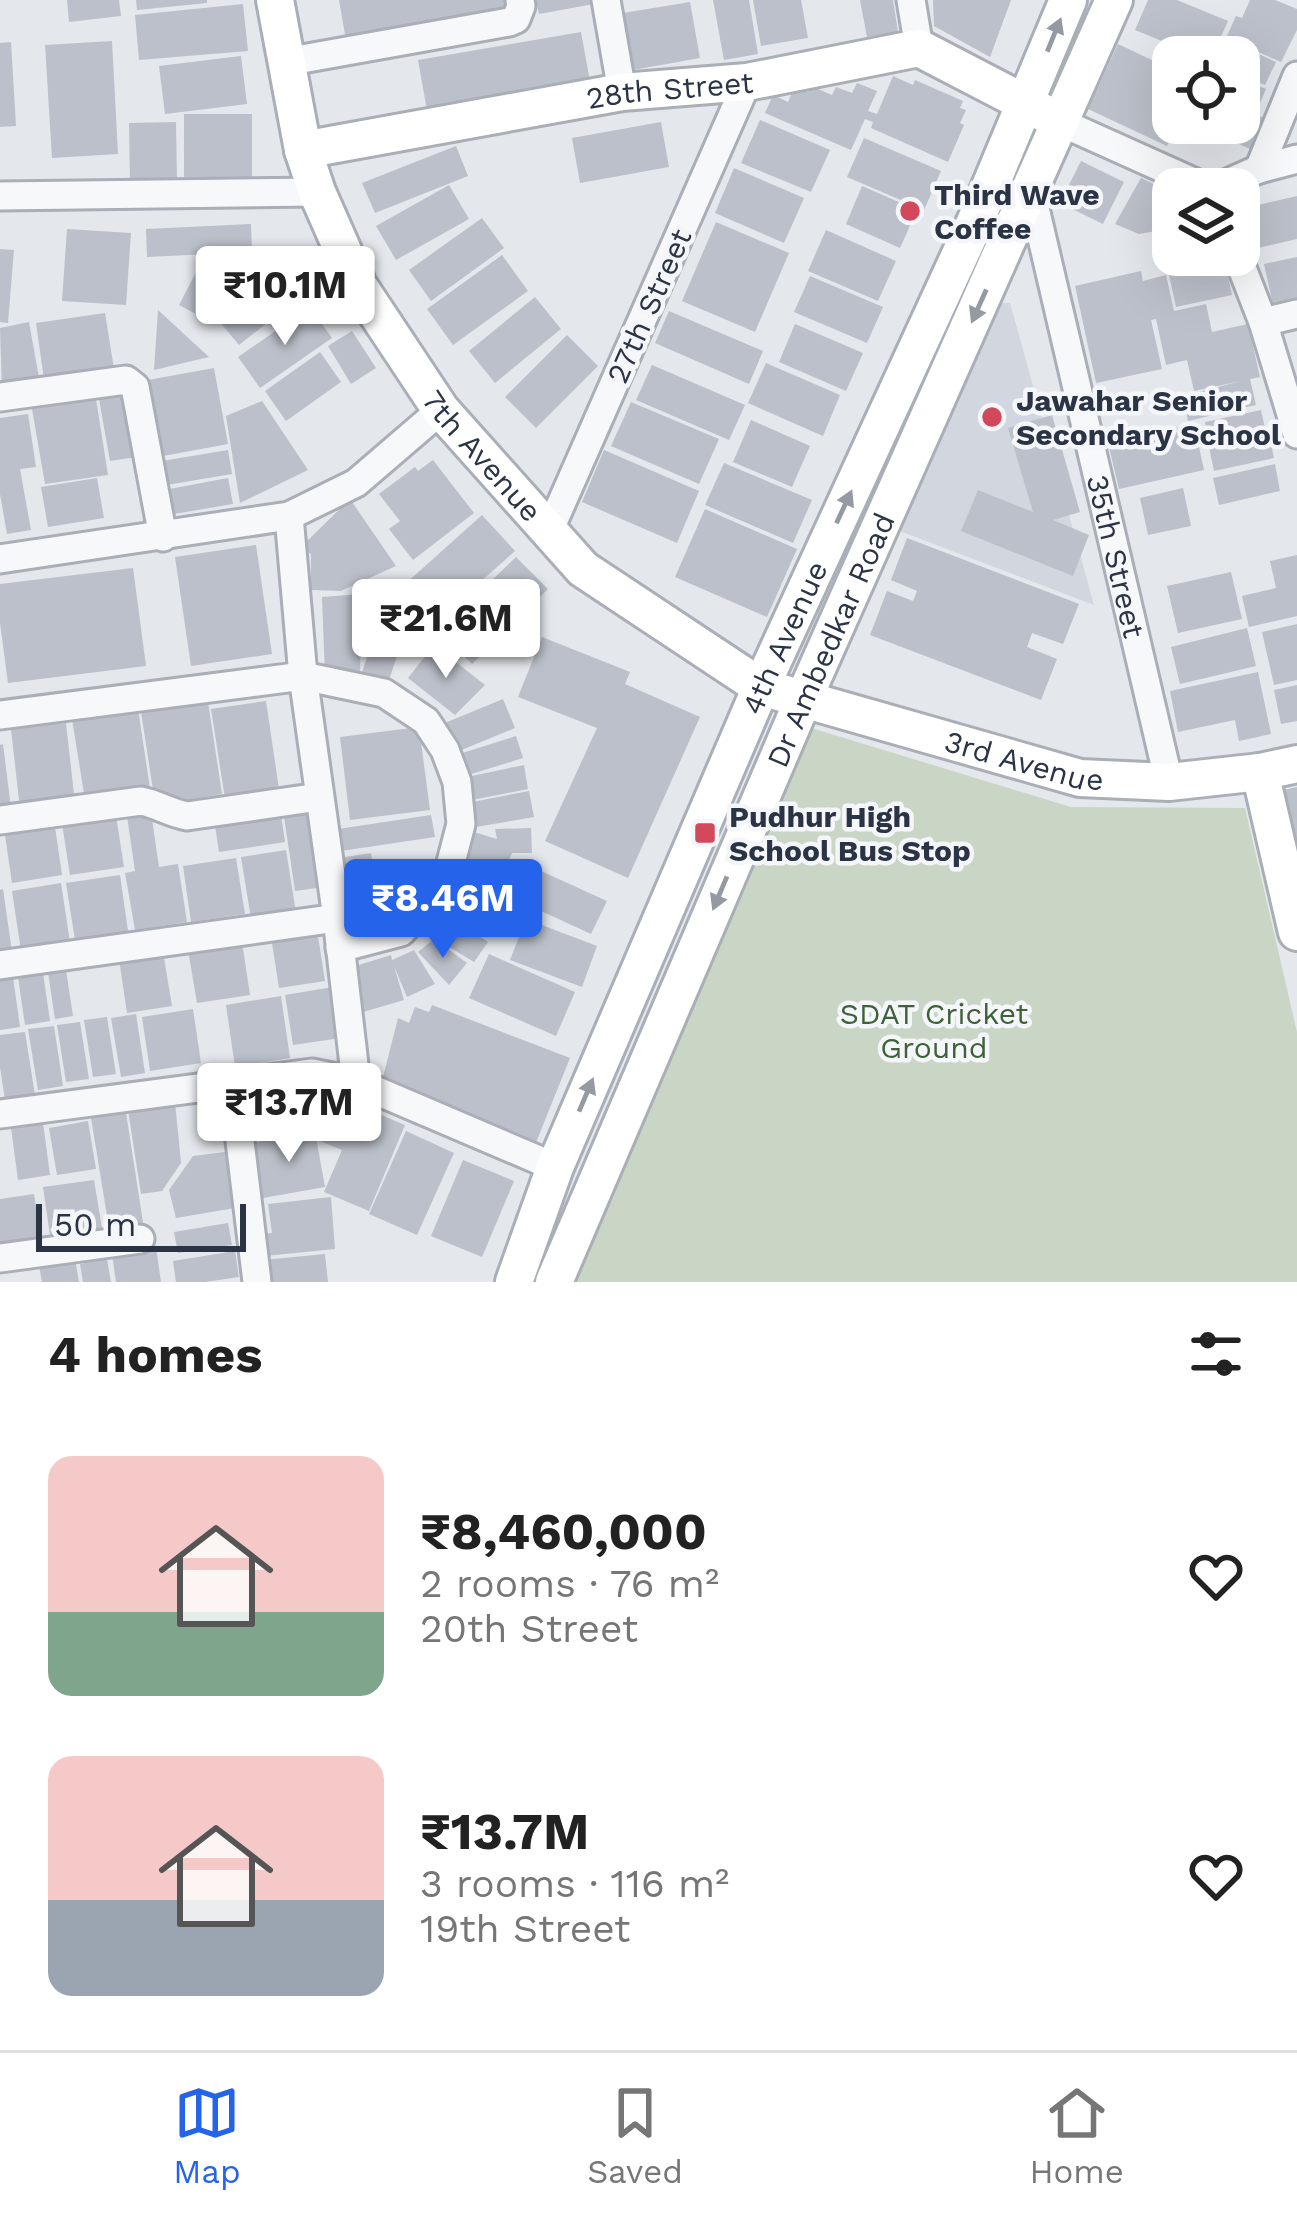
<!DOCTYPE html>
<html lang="en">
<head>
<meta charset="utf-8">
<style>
	body { margin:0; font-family:"Work Sans",sans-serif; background:#f6f6f6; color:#222; height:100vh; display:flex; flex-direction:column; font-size:45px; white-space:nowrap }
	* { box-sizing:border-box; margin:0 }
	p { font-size:39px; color:#767676 }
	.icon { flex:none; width:66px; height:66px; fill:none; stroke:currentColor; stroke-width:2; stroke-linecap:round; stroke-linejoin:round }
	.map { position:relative; height:1282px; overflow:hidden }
	.panel { display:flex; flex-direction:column; background:#fff; flex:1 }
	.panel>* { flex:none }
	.controls { position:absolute; left:1152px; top:36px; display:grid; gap:24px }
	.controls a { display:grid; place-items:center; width:108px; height:108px; border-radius:24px; background:#fff; box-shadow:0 12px 48px #0002; font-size:60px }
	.scale { position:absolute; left:36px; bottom:30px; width:210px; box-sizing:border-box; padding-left:12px; border:6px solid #2b3445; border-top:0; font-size:33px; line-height:42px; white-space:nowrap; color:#2b3445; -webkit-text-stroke:9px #f4f6f9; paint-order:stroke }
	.price { position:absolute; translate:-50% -102px; padding:0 27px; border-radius:12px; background:#fff; color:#222; font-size:39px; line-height:78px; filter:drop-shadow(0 3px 6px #0008) }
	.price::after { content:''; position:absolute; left:50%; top:72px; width:36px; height:27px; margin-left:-18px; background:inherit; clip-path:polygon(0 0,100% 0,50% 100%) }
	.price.selected { background:#2563eb; color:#fff }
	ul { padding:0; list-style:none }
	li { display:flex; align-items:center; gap:36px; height:300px; padding:0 48px }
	li span { display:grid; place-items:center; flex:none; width:336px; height:240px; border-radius:24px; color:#555 }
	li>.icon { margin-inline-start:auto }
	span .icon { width:144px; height:144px; fill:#fffc; stroke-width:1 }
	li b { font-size:51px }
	h2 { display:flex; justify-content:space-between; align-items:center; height:144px; padding:0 48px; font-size:51px }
	.dock { display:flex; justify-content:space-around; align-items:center; height:168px; border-top:3px solid #e0e0e0; background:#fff; font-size:33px; color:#767676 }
	.dock a { display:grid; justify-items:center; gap:6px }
	.dock .selected { color:#2563eb }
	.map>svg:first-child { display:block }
</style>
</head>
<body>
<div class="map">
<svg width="1297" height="1282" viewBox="0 0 1297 1282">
	<rect width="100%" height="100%" fill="#e4e7ec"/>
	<!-- built -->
	<polygon fill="#d2d6de" points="986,303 1010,303 1094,605 897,530"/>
	<!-- green -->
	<polygon fill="#c9d6c5" points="785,720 1071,807 1245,808 1297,1032 1297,1282 561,1282"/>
	<!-- building -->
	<g fill="#bbc0ca">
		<polygon points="67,0 119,0 121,16 69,22"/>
		<polygon points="136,0 207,0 207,3 137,10"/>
		<polygon points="339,0 508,0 511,15 347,46"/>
		<polygon points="536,0 604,0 605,2 539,14"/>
		<polygon points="713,0 749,0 758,54 724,60"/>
		<polygon points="753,0 801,0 808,38 761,46"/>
		<polygon points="860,0 893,0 898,32 867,37"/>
		<polygon points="933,0 1011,0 990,57 934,26"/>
		<polygon points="1148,0 1177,0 1228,21 1212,57 1201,57 1135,30"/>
		<polygon points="1250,0 1275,0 1297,9 1297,30 1281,62 1226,38 1236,16 1242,18"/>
		<polygon points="690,2 700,58 633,70 623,13"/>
		<polygon points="243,4 248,51 139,60 135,15"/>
		<polygon points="581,32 591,87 428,116 418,60"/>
		<polygon points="112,41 118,154 52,158 45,45"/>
		<polygon points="11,42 16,126 0,127 0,43"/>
		<polygon points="1118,44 1173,70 1173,123 1178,123 1167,146 1088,109"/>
		<polygon points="1246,48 1276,62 1265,85 1239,74 1239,63"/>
		<polygon points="241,56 247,104 165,114 159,66"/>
		<polygon points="893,76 913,85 915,80 963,101 960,108 966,110 960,123 964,125 948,162 871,128 873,122 865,119 851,150 765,113 773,95 788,102 795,86 808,92 811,86 832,95 836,87 852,93 857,83 877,91 868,111 877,114"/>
		<polygon points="1239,77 1266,89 1257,110 1239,102"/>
		<polygon points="1239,106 1268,120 1254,151 1194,123 1239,123"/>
		<rect x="184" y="114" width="68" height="63"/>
		<polygon points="760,120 830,150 811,192 741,163"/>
		<polygon points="176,122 177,183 130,184 129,123"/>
		<polygon points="661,122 669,167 580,183 572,138"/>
		<polygon points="864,138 941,171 924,210 847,177"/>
		<polygon points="456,146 468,176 375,213 362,183"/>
		<polygon points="1081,161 1124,182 1103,224 1060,203"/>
		<polygon points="734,168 804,198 784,243 715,213"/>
		<polygon points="1141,178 1173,193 1173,228 1139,234 1115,224"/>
		<polygon points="449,185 469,219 396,260 376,226"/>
		<polygon points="862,186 917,210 900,248 846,224"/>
		<polygon points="1297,196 1297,239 1254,249 1245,208"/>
		<polygon points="482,218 504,248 431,301 409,270"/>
		<polygon points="716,222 789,253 755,332 682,301"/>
		<polygon points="251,224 252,252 147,257 146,229"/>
		<polygon points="67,229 131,233 126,305 62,301"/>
		<polygon points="826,230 896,261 878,301 808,271"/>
		<polygon points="0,249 14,250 8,323 0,322"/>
		<polygon points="502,255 528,291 453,345 427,309"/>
		<polygon points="204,257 236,274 205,319 179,305"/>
		<polygon points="1297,257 1297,304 1274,309 1264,264"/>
		<polygon points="1225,263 1232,295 1176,307 1169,275"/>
		<polygon points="1141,271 1143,281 1166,275 1174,311 1206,304 1212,332 1248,324 1260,377 1250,379 1256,405 1188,421 1183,396 1241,381 1194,391 1187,360 1166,365 1156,319 1151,320 1162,369 1096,383 1075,286"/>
		<polygon points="810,276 883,307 867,343 794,312"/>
		<polygon points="261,277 286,308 239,345 214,315"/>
		<polygon points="535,297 561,329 495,383 469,351"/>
		<polygon points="310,307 332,338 260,388 238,357"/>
		<polygon points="158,310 209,357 154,370"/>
		<polygon points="669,311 763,351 749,384 655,343"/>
		<polygon points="105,313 114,369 44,379 36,323"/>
		<polygon points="29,322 40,383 2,390 0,328"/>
		<polygon points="795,324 863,353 846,391 779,362"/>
		<polygon points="352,331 376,368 351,384 328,346"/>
		<polygon points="567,335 598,366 536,428 505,397"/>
		<polygon points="320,352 341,382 286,421 265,391"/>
		<polygon points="766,363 840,395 823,436 748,403"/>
		<polygon points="652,365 745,405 729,440 636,400"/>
		<polygon points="214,368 228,444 163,456 148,380"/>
		<polygon points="126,395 136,457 110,461 99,399"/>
		<polygon points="96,399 108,475 45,484 32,409"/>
		<polygon points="262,401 308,470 240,503 226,416"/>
		<polygon points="631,402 719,439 699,484 611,446"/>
		<polygon points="1261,410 1265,428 1209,440 1205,422"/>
		<polygon points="28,414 36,467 20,469 31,530 7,534 0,494 0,418"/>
		<polygon points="1052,415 1080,512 1053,520 1089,535 1073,576 961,531 978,490 1033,512 1008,428"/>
		<polygon points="751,420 810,446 792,487 733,462"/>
		<polygon points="1194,424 1204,470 1119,489 1108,443"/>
		<polygon points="1269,434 1274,458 1214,471 1209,447"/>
		<polygon points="228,450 232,474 161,486 156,462"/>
		<polygon points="604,450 699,491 677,543 582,502"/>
		<polygon points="433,460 474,513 413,560 389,529 400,521 379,494 415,467 418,471"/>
		<polygon points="724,463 812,500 793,543 705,505"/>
		<polygon points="1275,464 1280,491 1219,505 1213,478"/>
		<polygon points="97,478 104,518 48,527 41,487"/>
		<polygon points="228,478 233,504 168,515 164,490"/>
		<polygon points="1183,488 1191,526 1148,535 1140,498"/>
		<polygon points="350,499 396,566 341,591 311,590 311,554 300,548"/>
		<polygon points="705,509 797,549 767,617 675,577"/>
		<polygon points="482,515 515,551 436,621 404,585"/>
		<polygon points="907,538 1079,604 1063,644 1032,633 1027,647 1057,659 1041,700 870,635 887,591 913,601 917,591 891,580"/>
		<polygon points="256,545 272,654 191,666 175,557"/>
		<polygon points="1297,555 1297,616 1249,627 1242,596 1276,588 1270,561"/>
		<polygon points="516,557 548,589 472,664 439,632"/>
		<polygon points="133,568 146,666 8,683 0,623 0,584"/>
		<polygon points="1231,572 1242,619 1178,633 1167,586"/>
		<polygon points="362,594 360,673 325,675 322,597"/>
		<polygon points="381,617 407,626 388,683 361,675"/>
		<polygon points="1297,624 1297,680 1274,685 1262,632"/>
		<polygon points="1247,628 1256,666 1180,684 1171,647"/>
		<polygon points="542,637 630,672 625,684 700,717 628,878 545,841 597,728 518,697"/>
		<polygon points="434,645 485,685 455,715 408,678"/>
		<polygon points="1258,672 1271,734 1239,741 1235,720 1178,732 1170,691"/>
		<polygon points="1297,685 1297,721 1281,724 1274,690"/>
		<polygon points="503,699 515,728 452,754 435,727"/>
		<polygon points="266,701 280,796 226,805 211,709"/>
		<polygon points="137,702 151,795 86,806 71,713"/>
		<polygon points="208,702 222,794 168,803 166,794 154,796 141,712"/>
		<polygon points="66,723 75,803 20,809 11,729"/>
		<polygon points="419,727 430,810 350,820 340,737"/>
		<polygon points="516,736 523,758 462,777 456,755"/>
		<polygon points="3,744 12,816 0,817 0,745"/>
		<polygon points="524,765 528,789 467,801 462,778"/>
		<polygon points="1297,787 1297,841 1295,841 1283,790"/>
		<polygon points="529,791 534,817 476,827 472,802"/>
		<polygon points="312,805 324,887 295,891 283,810"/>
		<polygon points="280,808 285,842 219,852 214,819"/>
		<polygon points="151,812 159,867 178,864 187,922 135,930 125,873 135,871 127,816"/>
		<polygon points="431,815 435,837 341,851 338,829"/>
		<polygon points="116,816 124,867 70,875 62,824"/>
		<polygon points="54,820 62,875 12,883 4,828"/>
		<polygon points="531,828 532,853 512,853 502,877 456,861 467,830 497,839 495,829"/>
		<polygon points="286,850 296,912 251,919 241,857"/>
		<polygon points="371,853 381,911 350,917 339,858"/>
		<polygon points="236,858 245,914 191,922 183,866"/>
		<polygon points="461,865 501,883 492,903 452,884"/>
		<polygon points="541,871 607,901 591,934 526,904"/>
		<polygon points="120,875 128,931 75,940 66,883"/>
		<polygon points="61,883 70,943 21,951 12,891"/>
		<polygon points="449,885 503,918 492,936 438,904"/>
		<polygon points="3,889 12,952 0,954 0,890"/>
		<polygon points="437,908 488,942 474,962 423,931"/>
		<polygon points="526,919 597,946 582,987 510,960"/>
		<polygon points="318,936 325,981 279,988 272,943"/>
		<polygon points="434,939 467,963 449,985 418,952"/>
		<polygon points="242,942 250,995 197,1003 188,950"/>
		<polygon points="414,950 435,984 407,997 394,966 404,1000 363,1012 349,968 391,955 392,960"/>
		<polygon points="163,952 172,1006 127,1013 119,959"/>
		<polygon points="489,954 575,992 556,1036 469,998"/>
		<polygon points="65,964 73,1016 55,1019 47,966"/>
		<polygon points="42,966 50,1021 25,1025 17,970"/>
		<polygon points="12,970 20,1027 0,1030 0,972"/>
		<polygon points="333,987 341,1038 293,1045 285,995"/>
		<polygon points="281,996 290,1058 235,1067 226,1005"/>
		<polygon points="432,1005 570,1058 535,1145 381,1085 398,1018 409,1023 415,1007 429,1012"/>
		<polygon points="193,1009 201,1063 150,1071 142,1017"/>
		<polygon points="136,1014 145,1073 121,1077 111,1018"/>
		<polygon points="107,1017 116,1074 93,1077 84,1020"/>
		<polygon points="80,1022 89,1079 66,1082 57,1025"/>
		<polygon points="54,1026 63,1086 38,1090 28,1029"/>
		<polygon points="25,1032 35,1095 5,1100 0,1067 0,1035"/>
		<polygon points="315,1083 321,1121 253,1130 247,1093"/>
		<polygon points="338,1097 405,1125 369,1211 324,1192 342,1150 320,1141"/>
		<polygon points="175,1102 181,1163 162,1191 141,1194 128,1110"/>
		<polygon points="125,1106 144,1229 110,1234 90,1112"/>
		<polygon points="42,1115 50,1175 18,1180 10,1120"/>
		<polygon points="88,1121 96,1169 57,1175 49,1128"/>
		<polygon points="406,1131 454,1153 417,1235 369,1214"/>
		<polygon points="315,1132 325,1187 263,1198 253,1143"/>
		<polygon points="225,1152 235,1208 176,1218 169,1190 193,1156"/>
		<polygon points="463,1160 514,1181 482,1257 431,1236"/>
		<polygon points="94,1180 103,1234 51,1242 43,1187"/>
		<polygon points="34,1194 42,1246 0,1252 0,1199"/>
		<polygon points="331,1197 335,1249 265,1256 263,1234 272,1233 268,1204"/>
		<polygon points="228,1223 232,1245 178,1253 174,1232"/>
		<polygon points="156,1247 161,1282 116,1282 112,1254"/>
		<polygon points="235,1251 239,1277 205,1282 176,1282 173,1261"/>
		<polygon points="74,1253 79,1282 42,1282 38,1260"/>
		<polygon points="325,1254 328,1282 265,1282 263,1260"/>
		<polygon points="107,1259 111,1282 83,1282 80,1264"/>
	</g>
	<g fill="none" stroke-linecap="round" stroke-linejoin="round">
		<!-- street casing -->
		<g stroke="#a9aeb7" stroke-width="33">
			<g id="street">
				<polyline points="606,0 622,92"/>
				<polyline points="911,0 919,48"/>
				<polyline points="285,62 509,22 516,19 521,6 520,0"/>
				<polyline points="1060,122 1209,189"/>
				<polyline points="1259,169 1297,76"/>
				<polyline points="1214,189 1259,169 1297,159"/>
				<path id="s1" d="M1031 191 1169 782"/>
				<polyline points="0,196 317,192"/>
				<polyline points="1237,255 1263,322 1297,434"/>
				<polyline points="1263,322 1297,314"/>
				<polyline points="0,397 126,380 135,387 163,537"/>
				<polyline points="289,516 303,676 337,918 356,1082"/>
				<polyline points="550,529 747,82"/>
				<polyline points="0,559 289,516 356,483 441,410"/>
				<polyline points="0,715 303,676 384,693 426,721 445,750 457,782 461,824 449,870 427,903 401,932 340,948"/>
				<path d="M0 820 141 801C157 804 170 813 187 816L319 797"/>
				<polyline points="0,965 337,918"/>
				<polyline points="233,1083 257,1282"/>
				<polyline points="0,1114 312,1073 356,1082 555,1167"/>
				<polyline points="0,1258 140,1239"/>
			</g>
		</g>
		<!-- secondary casing -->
		<g stroke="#a9aeb7" stroke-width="42">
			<g id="secondary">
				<path id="s2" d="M275 0 303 150 317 192 358 285 441 410 583 569 761 687 1080 778 1169 782 1260 772 1297 764"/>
				<path id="s3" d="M303 150 622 92 747 82 919 48 1048 115"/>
				<polyline points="1260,772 1297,932"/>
				<path id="s4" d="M514 1282 555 1167 761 687 976 220 1068 0"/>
				<path id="s5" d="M554 1282 803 700 1114 0"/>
			</g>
		</g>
		<!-- street -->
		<use href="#street" stroke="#f7f8fa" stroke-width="27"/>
		<!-- secondary -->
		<use href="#secondary" stroke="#fff" stroke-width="36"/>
	</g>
	<!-- one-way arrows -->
	<defs><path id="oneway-solid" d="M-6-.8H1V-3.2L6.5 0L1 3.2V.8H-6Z" transform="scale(3)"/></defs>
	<g fill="#959aa2">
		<use href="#oneway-solid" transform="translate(1054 35) rotate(-68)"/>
		<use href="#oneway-solid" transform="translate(979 306) rotate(114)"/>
		<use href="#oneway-solid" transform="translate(844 507) rotate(-65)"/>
		<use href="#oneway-solid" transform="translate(720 893) rotate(113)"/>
		<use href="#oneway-solid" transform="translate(586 1095) rotate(-67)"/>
	</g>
	<!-- markers -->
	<g fill="#d1495b" stroke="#f4f6f9" stroke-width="4.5">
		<circle cx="910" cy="211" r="12"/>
		<circle cx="992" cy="417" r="12"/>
		<rect x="693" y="821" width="24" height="24" rx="6"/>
	</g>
	<g text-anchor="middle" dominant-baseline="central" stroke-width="9" stroke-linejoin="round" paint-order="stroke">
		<!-- street labels -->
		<g font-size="30" fill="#2b3445" stroke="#f4f6f9">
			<text stroke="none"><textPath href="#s3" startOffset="372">28th Street</textPath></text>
			<text transform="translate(649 306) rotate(-66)">27th Street</text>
			<text stroke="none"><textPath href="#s2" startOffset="510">7th Avenue</textPath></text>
			<text stroke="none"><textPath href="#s1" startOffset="375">35th Street</textPath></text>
			<text stroke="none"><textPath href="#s4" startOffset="699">4th Avenue</textPath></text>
			<text stroke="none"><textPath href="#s5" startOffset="699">Dr Ambedkar Road</textPath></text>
			<text stroke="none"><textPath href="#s2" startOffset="1149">3rd Avenue</textPath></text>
		</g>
		<!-- poi labels -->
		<g font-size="30" font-weight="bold" fill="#2b3445" stroke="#f4f6f9" text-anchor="start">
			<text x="934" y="194">Third Wave<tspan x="934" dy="34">Coffee</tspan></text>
			<text x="1016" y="400">Jawahar Senior<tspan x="1016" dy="34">Secondary School</tspan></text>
			<text x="729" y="816">Pudhur High<tspan x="729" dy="34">School Bus Stop</tspan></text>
		</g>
		<!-- park labels -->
		<g font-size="30" fill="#3f6138" stroke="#f4f6f9">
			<text x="934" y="1013">SDAT Cricket<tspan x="934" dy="34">Ground</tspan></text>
		</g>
	</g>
</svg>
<div class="controls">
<a><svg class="icon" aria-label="locate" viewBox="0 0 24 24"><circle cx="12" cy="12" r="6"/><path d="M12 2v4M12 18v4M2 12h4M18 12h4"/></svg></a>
<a><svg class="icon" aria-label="layers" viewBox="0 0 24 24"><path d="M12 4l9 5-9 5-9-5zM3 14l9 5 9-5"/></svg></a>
</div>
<div class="scale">50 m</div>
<b class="price" style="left:285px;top:348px">₹10.1M</b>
<b class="price" style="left:446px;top:681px">₹21.6M</b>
<b class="price selected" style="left:443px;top:961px">₹8.46M</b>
<b class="price" style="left:289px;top:1165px">₹13.7M</b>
</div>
<section class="panel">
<h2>4 homes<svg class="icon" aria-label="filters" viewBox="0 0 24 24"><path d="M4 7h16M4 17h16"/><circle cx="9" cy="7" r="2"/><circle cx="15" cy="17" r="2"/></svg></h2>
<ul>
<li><span style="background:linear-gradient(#f6c9c9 65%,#7fa58c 0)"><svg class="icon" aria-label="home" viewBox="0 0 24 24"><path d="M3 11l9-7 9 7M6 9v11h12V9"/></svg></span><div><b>₹8,460,000</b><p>2 rooms · 76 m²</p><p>20th Street</p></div><svg class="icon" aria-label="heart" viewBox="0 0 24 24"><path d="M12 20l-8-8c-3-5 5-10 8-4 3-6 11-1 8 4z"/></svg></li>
<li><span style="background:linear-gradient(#f6c9c9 60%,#9aa5b1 0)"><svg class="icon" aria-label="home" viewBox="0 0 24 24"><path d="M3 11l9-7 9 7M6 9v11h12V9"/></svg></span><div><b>₹13.7M</b><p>3 rooms · 116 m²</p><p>19th Street</p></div><svg class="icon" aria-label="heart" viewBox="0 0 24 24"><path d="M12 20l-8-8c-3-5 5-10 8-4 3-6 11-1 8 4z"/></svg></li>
</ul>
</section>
<nav class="dock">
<a class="selected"><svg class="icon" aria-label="map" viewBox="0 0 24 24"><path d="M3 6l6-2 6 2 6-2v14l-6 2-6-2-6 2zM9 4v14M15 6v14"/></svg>Map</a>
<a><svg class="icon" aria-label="saved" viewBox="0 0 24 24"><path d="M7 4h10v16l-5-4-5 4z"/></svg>Saved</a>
<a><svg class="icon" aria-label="home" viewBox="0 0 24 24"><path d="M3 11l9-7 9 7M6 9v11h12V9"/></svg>Home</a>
</nav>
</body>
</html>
